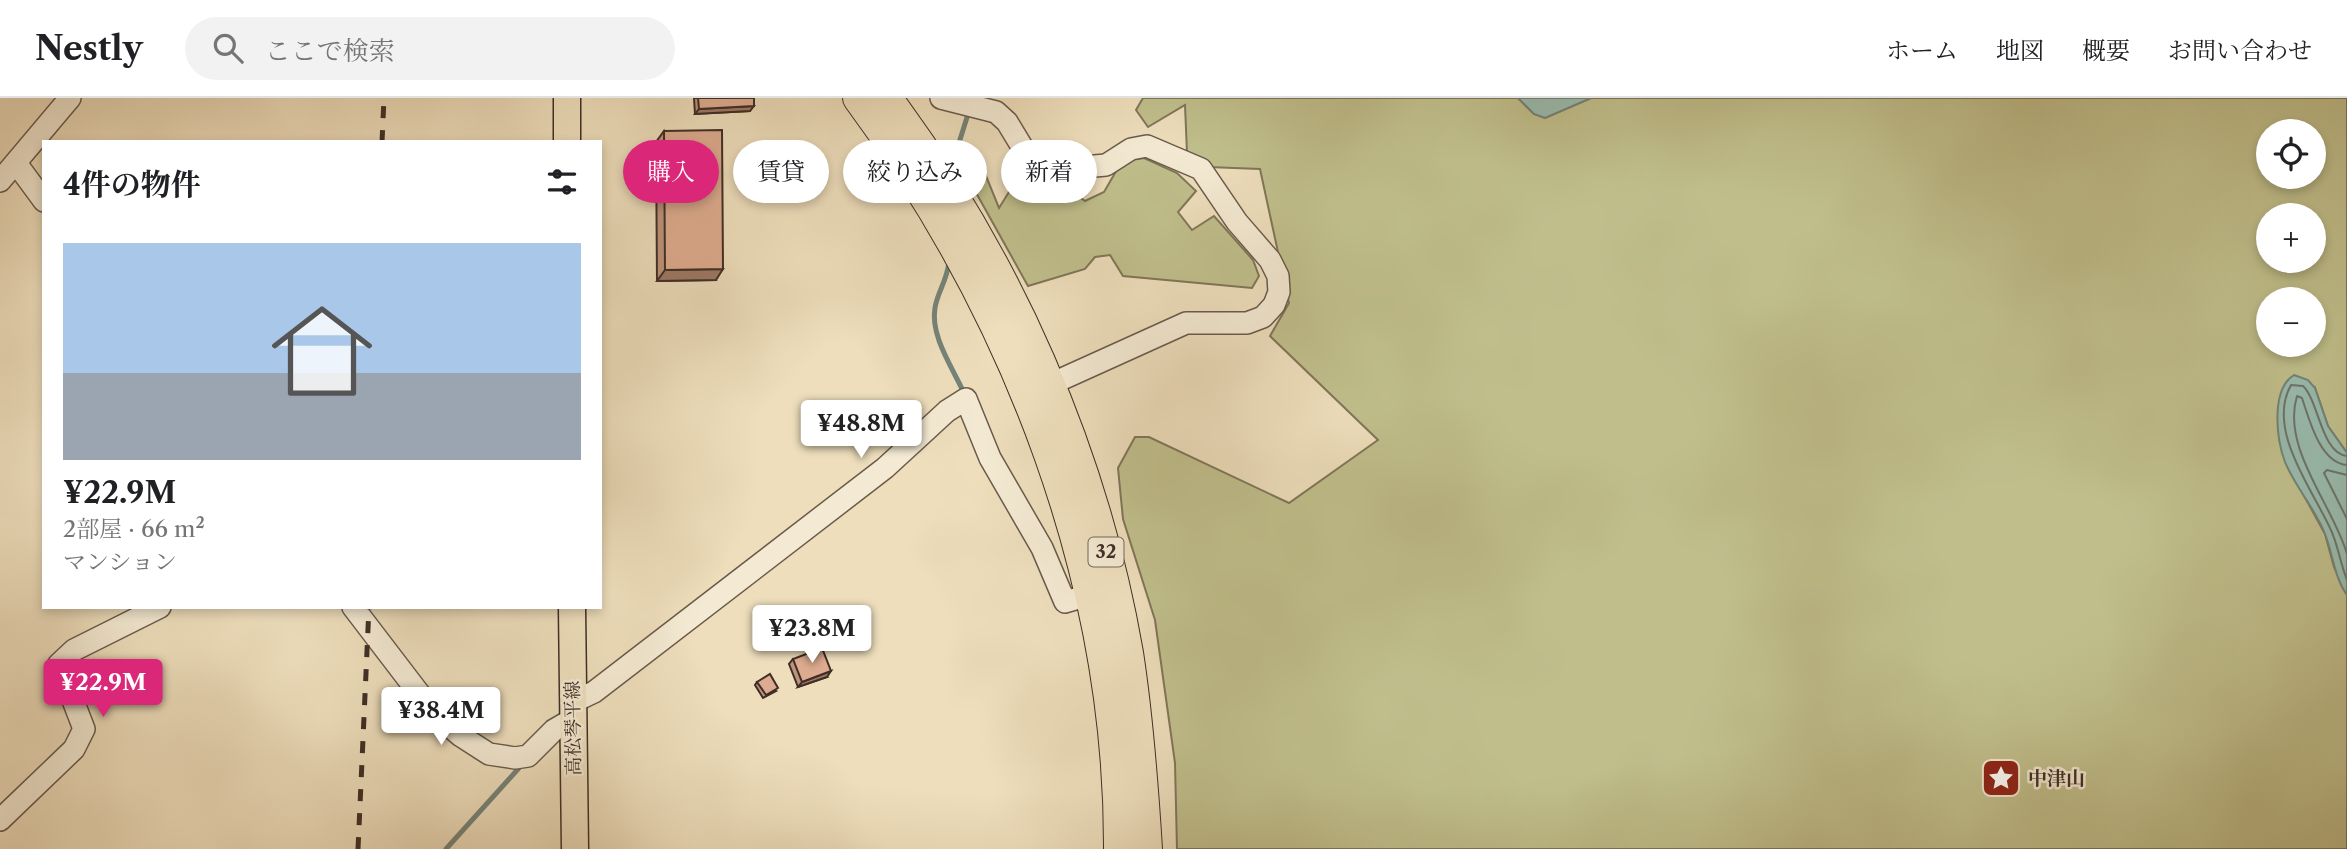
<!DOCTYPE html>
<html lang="ja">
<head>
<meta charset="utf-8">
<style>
	body { margin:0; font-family:"Libre Caslon Text","Noto Serif JP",serif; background:#f2f2f2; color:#202124; height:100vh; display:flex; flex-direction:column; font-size:26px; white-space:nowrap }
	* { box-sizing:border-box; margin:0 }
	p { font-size:23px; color:#757577 }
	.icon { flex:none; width:38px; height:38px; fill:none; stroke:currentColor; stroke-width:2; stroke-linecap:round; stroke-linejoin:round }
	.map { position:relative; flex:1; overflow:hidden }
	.details { position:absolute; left:42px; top:42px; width:560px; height:469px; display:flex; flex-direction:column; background:#fff; border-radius:0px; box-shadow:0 4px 10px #0003 }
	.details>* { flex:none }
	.banner { position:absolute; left:623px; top:42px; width:665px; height:63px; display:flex; gap:14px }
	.controls { position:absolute; left:2256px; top:21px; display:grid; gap:14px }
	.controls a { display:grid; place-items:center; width:70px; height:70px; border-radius:50%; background:#fff; box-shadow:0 4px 10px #0003; font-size:35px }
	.price { position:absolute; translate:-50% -60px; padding:0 16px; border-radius:7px; background:#fff; color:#222; font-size:23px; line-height:46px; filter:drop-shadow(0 2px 4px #0008) }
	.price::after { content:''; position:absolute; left:50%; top:42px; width:21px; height:16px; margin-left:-10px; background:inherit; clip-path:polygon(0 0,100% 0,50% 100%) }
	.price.on { background:#db2777; color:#fff }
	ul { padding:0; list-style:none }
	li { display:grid; align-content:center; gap:14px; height:371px; padding:0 21px }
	li span { display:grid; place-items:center; height:217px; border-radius:0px; color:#555 }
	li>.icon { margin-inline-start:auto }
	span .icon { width:126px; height:126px; fill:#fffc; stroke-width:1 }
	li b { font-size:30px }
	h2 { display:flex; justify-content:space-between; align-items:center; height:84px; padding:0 21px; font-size:30px }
	.chip { padding:0 24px; border-radius:32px; background:#fff; box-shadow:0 4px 10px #0003; font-size:24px; line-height:63px }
	.chip.on { background:#db2777; color:#fff }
	header { display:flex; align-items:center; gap:42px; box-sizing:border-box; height:98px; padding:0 35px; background:#fff; border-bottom:2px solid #e0e0e0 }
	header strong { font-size:33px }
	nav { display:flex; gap:38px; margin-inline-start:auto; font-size:24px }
	.search { width:490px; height:63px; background:#f2f2f2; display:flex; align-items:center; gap:18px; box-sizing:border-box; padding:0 24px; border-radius:38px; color:#757577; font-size:26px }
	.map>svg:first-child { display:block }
</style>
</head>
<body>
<header>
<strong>Nestly</strong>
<div class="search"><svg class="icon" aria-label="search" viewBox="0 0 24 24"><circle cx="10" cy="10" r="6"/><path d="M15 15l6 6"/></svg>ここで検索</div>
<nav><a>ホーム</a><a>地図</a><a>概要</a><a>お問い合わせ</a></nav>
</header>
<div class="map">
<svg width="2347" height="751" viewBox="0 0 2347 751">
	<rect width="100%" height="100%" fill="#eedebc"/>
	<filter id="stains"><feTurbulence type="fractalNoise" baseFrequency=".00286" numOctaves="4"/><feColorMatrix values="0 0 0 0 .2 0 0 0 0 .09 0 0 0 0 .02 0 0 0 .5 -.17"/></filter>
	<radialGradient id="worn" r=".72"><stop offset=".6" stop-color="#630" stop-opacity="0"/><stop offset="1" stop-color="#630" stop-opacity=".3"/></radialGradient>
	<!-- green -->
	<g fill="#c0bf8c" stroke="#7f7659" stroke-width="2" fill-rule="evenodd">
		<path d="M1143 0H1518L1534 16 1545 20 1591 0H2347V355L2328 328 2315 290 2285 363 2325 436 2334 469 2347 497V751H1177L1175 665 1155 522 1123 421 1118 370 1135 339H1149L1289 405 1378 342 1270 238 1289 205 1260 71 1208 69 1187 55 1185 7 1148 29 1136 12ZM2268 33H2314V79H2268ZM2268 117H2314V163H2268ZM2268 201H2314V247H2268Z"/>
		<polygon points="1144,60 1177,75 1196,93 1178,114 1192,132 1214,118 1253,162 1259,178 1252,190 1123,178 1110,157 1095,159 1085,171 1028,188 969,82 970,72 982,68 999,110 1009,94 1036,95 1045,88 1064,87 1085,103 1104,94 1122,63"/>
	</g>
	<!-- water -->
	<g fill="#99bcaf" stroke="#758378" stroke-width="2">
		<polygon points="1518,0 1591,0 1545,20 1534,16"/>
		<path d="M2294 277 2308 282 2315 290 2328 328 2347 355V497C2334 479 2333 456 2325 436 2315 410 2295 389 2285 364 2276 340 2271 291 2294 277Z"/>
	</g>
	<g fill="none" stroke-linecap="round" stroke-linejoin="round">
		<!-- shore -->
		<g stroke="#6c756a" stroke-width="2">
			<path d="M2347 358C2321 355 2319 303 2303 288L2291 287C2266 331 2312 391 2330 430 2338 446 2340 465 2347 482"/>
			<path d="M2347 367C2320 365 2309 321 2302 300L2297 298C2281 350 2333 407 2347 456"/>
			<polyline points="2347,377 2327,372 2324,375 2347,421"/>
		</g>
		<!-- stream -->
		<g stroke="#758378" stroke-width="5">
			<polyline points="960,88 962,74 958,48 969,13"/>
			<path d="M949 164C947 183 937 195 935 210 930 237 952 269 963 293L960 295"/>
			<polyline points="446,751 519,670"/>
		</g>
		<!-- minor casing -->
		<g stroke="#6a5a4c" stroke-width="24">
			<g id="minor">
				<polyline points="941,0 996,14 1007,24 1030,62 1050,72 1106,67 1131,51 1147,48 1201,71 1237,124 1270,162 1278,178 1279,194 1274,207 1263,219 1247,225 1186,225 1051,286"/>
				<polyline points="16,65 44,103"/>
				<polyline points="0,83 70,0"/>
				<polyline points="353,509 434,615 461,638 489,656 515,660 528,658 554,632 573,621"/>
				<polyline points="573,604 594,594 885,370 947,313 966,301 990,360 1042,450 1065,504 1089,497"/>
				<polyline points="0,722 74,651 84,631 59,566 74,552 160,509"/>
			</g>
		</g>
		<!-- major casing -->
		<g stroke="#3e2e26" stroke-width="29">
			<g id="major">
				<polyline points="567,0 567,44"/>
				<polyline points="572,509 575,751"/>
			</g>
		</g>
		<!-- highway casing -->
		<g stroke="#3e2e26" stroke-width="32">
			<g id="highway">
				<path d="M858 0C1017 215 1120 481 1119 751"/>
				<path d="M887 0C1009 164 1093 354 1128 555 1138 620 1143 686 1147 751"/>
			</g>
		</g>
		<!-- minor -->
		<use href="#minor" stroke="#f4ead3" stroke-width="21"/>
		<!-- major -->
		<use href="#major" stroke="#eedebc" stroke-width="26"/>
		<!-- highway -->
		<use href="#highway" stroke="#eedebc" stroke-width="30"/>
		<!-- rail -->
		<g stroke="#3e2e26" stroke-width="5" stroke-dasharray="12 12" stroke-linecap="butt">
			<polyline points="382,44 384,0"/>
			<polyline points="358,751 369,509"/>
		</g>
	</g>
	<!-- wall -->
	<g fill="#be937b" stroke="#3e2e26" stroke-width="2">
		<polygon points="694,0 754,0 750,13 695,16"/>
		<polygon points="664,33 716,182 657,183 656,44"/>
		<polygon points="793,561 827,579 798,589 789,566"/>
		<polygon points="757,584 776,593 763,600 755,587"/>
	</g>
	<!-- shaded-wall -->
	<g fill="#9b7864" stroke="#3e2e26" stroke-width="2">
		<polygon points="754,8 750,13 695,16 699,11"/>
		<polygon points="723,171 716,182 657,183 665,172"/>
		<polygon points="831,573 827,579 798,589 802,584"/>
	</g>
	<!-- building -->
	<g fill="#ddab8f" stroke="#3e2e26" stroke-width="2">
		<polygon points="698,0 754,0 754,8 699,11"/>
		<polygon points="722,32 723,171 665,172 664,33"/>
		<polygon points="822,550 831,573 802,584 793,561"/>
		<polygon points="770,576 778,590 766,597 757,584"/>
	</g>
	<!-- icons -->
	<defs>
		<g id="sight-square" transform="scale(2.0125)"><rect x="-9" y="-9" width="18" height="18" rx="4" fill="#8f2418" stroke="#f4ead3"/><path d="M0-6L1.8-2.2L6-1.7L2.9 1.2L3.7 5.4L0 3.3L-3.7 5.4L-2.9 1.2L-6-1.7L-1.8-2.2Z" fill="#fff"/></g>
	</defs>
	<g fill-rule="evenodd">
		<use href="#sight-square" x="2001" y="680"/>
	</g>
	<g text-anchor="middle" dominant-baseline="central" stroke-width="5" stroke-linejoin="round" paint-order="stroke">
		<!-- shield labels -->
		<rect fill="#f4ead3" stroke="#75665a" stroke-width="2" x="1088.5" y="439.5" width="35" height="29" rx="5"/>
		<g font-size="18" font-weight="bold" fill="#3e2e26">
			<text x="1106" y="454">32</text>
		</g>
		<!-- street labels -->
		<g font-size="19" fill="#3e2e26" stroke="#f4ead3">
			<text transform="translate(573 630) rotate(-91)">高松琴平線</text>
		</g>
		<!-- poi labels -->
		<g font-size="19" font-weight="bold" fill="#3e2e26" stroke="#f4ead3" text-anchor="start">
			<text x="2028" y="680">中津山</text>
		</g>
	</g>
	<rect width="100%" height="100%" filter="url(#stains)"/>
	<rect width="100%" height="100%" fill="url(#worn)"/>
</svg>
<div class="controls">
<a><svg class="icon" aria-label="locate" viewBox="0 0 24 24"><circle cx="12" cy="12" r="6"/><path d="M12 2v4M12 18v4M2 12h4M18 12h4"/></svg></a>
<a>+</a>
<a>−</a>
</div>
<b class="price" style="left:861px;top:362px">¥48.8M</b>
<b class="price" style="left:812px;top:567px">¥23.8M</b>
<b class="price on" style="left:103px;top:621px">¥22.9M</b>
<b class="price" style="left:441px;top:649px">¥38.4M</b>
<div class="banner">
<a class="chip on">購入</a>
<a class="chip">賃貸</a>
<a class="chip">絞り込み</a>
<a class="chip">新着</a>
</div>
<section class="details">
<h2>4件の物件<svg class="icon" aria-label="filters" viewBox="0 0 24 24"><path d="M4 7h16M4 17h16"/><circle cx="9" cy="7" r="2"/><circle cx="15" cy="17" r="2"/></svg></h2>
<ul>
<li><span style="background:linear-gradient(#a9c7e8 60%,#9aa5b1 0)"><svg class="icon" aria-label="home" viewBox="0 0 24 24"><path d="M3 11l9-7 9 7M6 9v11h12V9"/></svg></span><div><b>¥22.9M</b><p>2部屋 · 66 m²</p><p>マンション</p></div></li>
</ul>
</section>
</div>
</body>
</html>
